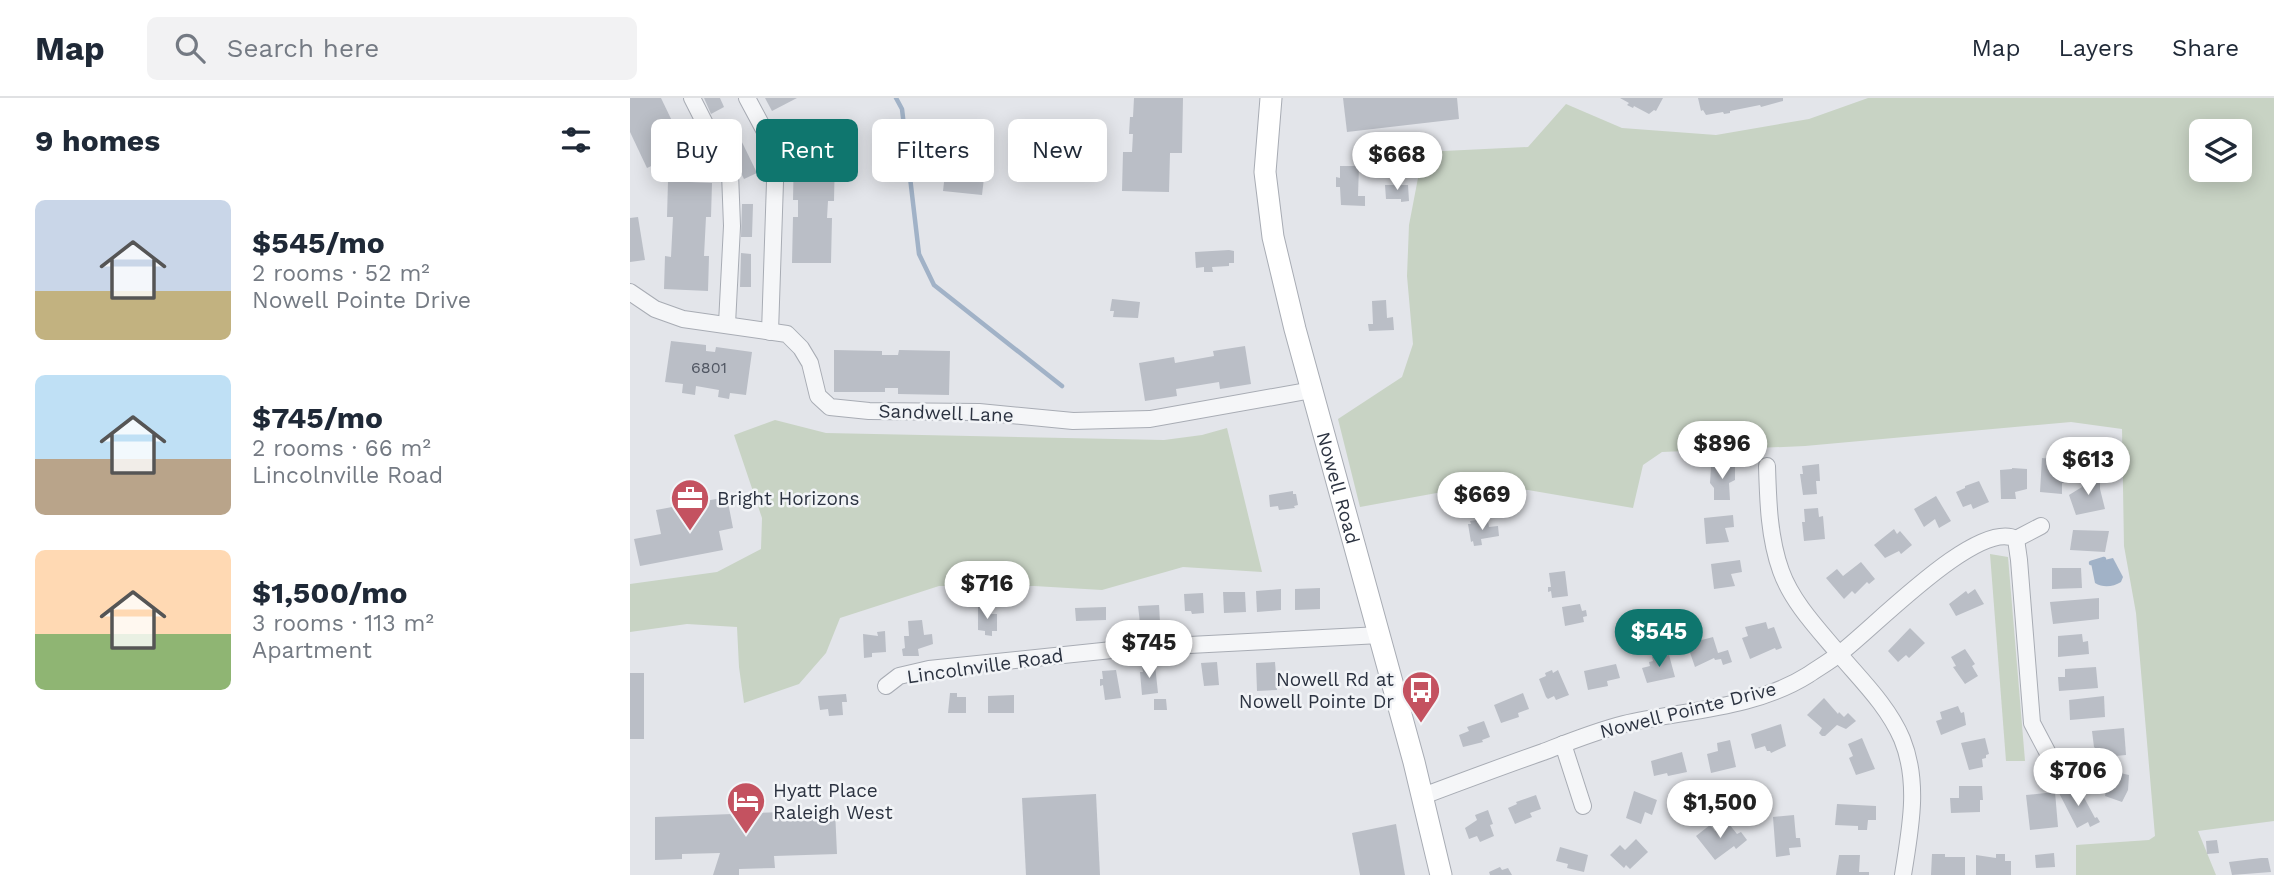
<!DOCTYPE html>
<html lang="en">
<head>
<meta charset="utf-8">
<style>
	body { margin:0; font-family:"Work Sans",sans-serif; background:#f2f2f3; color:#1f2937; height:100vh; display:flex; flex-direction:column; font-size:26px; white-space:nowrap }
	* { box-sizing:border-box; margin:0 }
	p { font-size:23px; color:#747a83 }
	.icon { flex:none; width:38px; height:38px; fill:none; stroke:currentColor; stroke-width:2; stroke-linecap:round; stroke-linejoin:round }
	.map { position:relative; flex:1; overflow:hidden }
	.details { display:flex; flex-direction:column; background:#fff; width:630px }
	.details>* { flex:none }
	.banner { position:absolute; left:21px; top:21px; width:665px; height:63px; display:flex; gap:14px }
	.buttons { position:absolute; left:1559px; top:21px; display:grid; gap:14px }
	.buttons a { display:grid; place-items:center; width:63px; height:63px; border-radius:10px; background:#fff; box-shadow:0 4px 18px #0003; font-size:35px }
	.price { position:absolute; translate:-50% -60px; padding:0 16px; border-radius:24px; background:#fff; color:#222; font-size:23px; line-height:46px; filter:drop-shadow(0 2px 4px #0008) }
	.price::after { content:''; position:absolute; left:50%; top:42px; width:21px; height:16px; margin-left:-10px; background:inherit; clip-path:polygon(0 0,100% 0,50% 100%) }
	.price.on { background:#0f766e; color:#fff }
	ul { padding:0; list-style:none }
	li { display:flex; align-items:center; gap:21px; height:175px; padding:0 35px }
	li span { display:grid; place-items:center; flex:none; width:196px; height:140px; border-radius:10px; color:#555 }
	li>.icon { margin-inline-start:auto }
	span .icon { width:84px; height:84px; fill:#fffc; stroke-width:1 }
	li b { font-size:30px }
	h2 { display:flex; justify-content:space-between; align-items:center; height:84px; padding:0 35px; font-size:30px }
	.chip { padding:0 24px; border-radius:10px; background:#fff; box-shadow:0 4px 18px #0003; font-size:24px; line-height:63px }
	.chip.on { background:#0f766e; color:#fff }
	header { display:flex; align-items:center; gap:42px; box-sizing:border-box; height:98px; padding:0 35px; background:#fff; border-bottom:2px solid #e0e1e3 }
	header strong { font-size:33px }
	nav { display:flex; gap:38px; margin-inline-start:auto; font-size:24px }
	.search { width:490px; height:63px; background:#f2f2f3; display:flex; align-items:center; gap:18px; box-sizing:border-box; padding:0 24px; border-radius:10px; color:#747a83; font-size:26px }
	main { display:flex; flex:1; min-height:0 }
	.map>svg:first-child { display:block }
</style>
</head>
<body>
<header>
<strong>Map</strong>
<div class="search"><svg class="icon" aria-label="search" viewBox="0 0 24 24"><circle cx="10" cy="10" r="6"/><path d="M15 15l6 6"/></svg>Search here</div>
<nav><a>Map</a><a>Layers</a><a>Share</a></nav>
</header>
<main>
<section class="details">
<h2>9 homes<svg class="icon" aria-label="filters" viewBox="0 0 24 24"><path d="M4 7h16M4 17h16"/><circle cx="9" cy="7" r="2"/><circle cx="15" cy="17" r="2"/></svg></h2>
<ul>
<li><span style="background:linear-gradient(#c9d6e8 65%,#c2b280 0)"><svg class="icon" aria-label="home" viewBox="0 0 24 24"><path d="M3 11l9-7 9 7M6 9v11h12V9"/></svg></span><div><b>$545/mo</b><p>2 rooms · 52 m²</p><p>Nowell Pointe Drive</p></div></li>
<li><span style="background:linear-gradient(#bfe0f5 60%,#b9a48a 0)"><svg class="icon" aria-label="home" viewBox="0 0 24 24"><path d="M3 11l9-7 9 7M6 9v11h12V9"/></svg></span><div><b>$745/mo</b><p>2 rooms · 66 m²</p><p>Lincolnville Road</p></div></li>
<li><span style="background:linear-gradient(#ffd9b3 60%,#8fb573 0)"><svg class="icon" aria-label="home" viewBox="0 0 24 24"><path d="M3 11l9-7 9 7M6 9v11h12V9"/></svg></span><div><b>$1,500/mo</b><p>3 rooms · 113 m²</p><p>Apartment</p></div></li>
</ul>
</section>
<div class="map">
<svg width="1644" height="777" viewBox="0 0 1644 777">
	<rect width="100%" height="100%" fill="#e3e5ea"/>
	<!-- green -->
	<g fill="#c8d3c4" fill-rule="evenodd">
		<path d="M1238 0H1644V723L1568 733 1586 777H1446V747L1519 742 1525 738 1506 515 1494 448 1492 331 1441 324 1175 348 1032 354 1013 367 1003 410 898 392 834 390 730 409 708 321 772 279 783 246 777 178 779 127 793 54 898 49 936 6 992 30 1086 37 1179 21ZM1572 33H1610V72H1572Z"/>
		<polygon points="145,322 196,335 534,342 572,337 597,330 632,474 553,469 472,492 404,488 309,488 210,520 196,555 169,586 114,605 109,569 107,529 57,526 0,534 0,486 87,474 131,451 132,420 104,337"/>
		<polygon points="1360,456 1378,459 1395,663 1376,663"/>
	</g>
	<!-- water -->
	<path fill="#a1b2c7" d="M1483 460 1493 479 1491 484C1483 489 1473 490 1465 485L1461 465Z"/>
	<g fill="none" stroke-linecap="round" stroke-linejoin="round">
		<!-- stream -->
		<g stroke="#a1b2c7" stroke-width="4.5">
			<polyline points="266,0 272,11 289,156 304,187 432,288"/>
			<polyline points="1461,465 1474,461"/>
		</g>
	</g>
	<!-- building -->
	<g fill="#babec6">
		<polygon points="0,0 31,0 56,52 17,70 0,34"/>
		<polygon points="74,0 90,0 94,9 81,16"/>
		<polygon points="135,0 167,0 142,13"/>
		<polygon points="504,0 553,0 552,55 540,55 539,94 492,93 493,54 502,54 503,36 499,36 500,19 503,19"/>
		<polygon points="713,0 827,0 829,21 717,34"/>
		<polygon points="990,0 1033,0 1026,13 1024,12 1019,16 1004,8 1003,10 997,7 999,5"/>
		<polygon points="1068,0 1153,0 1153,3 1131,9 1130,7 1100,13 1100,15 1094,16 1093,14 1076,17 1073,12 1071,13"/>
		<polygon points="321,24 360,28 352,97 313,93"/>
		<polygon points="109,38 127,75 114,81 96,45"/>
		<polygon points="164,54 205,55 204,103 198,103 197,120 202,120 201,165 162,165 163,119 168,119 168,102 163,102"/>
		<polygon points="710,68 729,68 728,98 735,98 735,108 711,107 710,89 706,89 706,79 710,80"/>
		<polygon points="38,83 82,85 81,119 76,119 74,158 79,158 78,193 34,191 35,158 41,159 43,119 37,119"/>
		<polygon points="755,87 778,87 779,103 771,104 771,101 756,101"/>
		<polygon points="112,106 123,106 122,139 111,139"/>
		<polygon points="8,119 15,162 0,164 0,120"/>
		<polygon points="599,152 604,153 604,165 599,165 599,168 582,169 583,174 574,174 574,169 566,170 565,154"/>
		<polygon points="111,155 121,156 121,189 110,189"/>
		<polygon points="482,201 510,204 508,220 483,219 484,213 480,213"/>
		<polygon points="756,202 757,220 763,219 764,232 739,233 738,226 743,226 742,203"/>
		<polygon points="41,243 76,247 76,253 85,254 86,249 122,254 116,297 100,295 99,301 88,299 89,292 66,288 65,297 52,295 53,286 35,284"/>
		<polygon points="615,248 621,286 590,291 589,284 546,291 547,298 515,303 509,265 544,259 545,265 584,258 583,253"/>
		<polygon points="204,252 252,253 252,257 268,257 269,252 320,253 319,297 268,296 268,290 255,290 255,294 204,294"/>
		<polygon points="1412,360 1439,363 1437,385 1432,385 1432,396 1410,394"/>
		<polygon points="1189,366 1190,383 1186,383 1187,396 1173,397 1170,376 1173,376 1172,368"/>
		<polygon points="1099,367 1105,367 1105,382 1099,385 1100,402 1084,402 1084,390 1080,385 1081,369"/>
		<polygon points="1382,370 1397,371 1397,391 1385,394 1386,401 1371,401 1370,372 1382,371"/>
		<polygon points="1470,378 1470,391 1475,411 1446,417 1439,397 1452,389 1451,383"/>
		<polygon points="1349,383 1359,404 1343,411 1341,406 1333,409 1326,394 1335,390 1335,388"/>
		<polygon points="663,393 663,396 666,396 668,407 664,408 665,410 649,412 648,408 640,409 639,397"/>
		<polygon points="1306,398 1321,423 1309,430 1305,421 1294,429 1284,411"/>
		<polygon points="97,399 103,430 89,433 93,452 10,468 4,441 31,436 26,412"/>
		<polygon points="1188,410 1189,419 1193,418 1195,441 1174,443 1172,424 1175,424 1174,411"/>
		<polygon points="1103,417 1104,429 1095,430 1099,444 1076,446 1074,420"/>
		<polygon points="847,422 847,425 858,423 859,429 868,428 869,438 851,441 852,447 844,448 843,443 841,444 838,426 841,426 840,423"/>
		<polygon points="1264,431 1267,436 1270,433 1282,447 1271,456 1269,453 1255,460 1244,447"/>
		<polygon points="1443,432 1479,433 1475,454 1440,452"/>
		<polygon points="1110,462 1112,474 1101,476 1105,488 1084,491 1081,466"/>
		<polygon points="1231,464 1245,481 1239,486 1237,484 1225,496 1222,493 1214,501 1196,480 1207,471 1213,478"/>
		<polygon points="1422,470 1451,470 1452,490 1422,491"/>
		<polygon points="935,473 938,498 922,500 921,493 918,494 918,489 921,489 919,475"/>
		<polygon points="690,490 690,511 665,512 665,491"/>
		<polygon points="651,491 651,512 627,514 626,493"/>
		<polygon points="1345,491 1354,506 1326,518 1319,506 1336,493 1338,496"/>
		<polygon points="593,494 615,494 616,514 594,515"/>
		<polygon points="573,495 574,515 562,516 561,513 555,513 554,496"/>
		<polygon points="1469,500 1469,521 1423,526 1420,504"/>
		<polygon points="950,506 952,513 956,512 957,518 953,519 954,524 935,528 932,509"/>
		<polygon points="529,507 530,524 510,525 508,508"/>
		<polygon points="348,509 360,509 360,516 367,516 367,533 362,533 362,538 355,537 355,533 348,532"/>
		<polygon points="476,509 476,522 446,523 445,510"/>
		<polygon points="292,522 294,537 302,536 303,546 288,551 289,558 273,558 272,551 275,550 274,538 279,538 278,523"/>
		<polygon points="1136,524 1138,531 1144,529 1152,550 1146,552 1145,550 1120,561 1112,540 1118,538 1115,529"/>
		<polygon points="1280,530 1295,545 1279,560 1276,557 1268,564 1258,553"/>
		<polygon points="255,533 256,554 242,555 242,559 234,560 233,536 248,538 247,534"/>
		<polygon points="1452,536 1453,544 1458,543 1459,556 1428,559 1428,538"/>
		<polygon points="1083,539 1088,555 1098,552 1102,564 1093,567 1091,561 1085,562 1084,560 1065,569 1057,546"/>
		<polygon points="1335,551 1345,566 1342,568 1348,578 1335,586 1323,569 1326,568 1321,559"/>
		<polygon points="1030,557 1031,559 1039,557 1045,579 1017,585 1012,570 1020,568 1019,564 1023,563 1022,559"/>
		<polygon points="587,564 589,587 574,588 571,565"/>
		<polygon points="645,564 647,592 627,593 626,565"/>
		<polygon points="986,566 990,580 977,583 978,588 958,592 954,573"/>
		<polygon points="525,567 528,595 512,597 510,574 513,574 512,569"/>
		<polygon points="1466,569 1468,590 1429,593 1428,579 1435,579 1435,571"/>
		<polygon points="486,572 491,600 475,602 473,587 470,588 470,581 473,581 472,573"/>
		<polygon points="922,572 923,575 928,572 939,597 926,602 924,598 918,601 916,599 909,581 916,578 915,575"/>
		<rect x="0" y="575" width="14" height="66"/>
		<polygon points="320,595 327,595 327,599 336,599 336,615 318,615"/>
		<polygon points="893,595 899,611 888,615 889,619 871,625 864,607"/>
		<polygon points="216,596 217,604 212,604 213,617 199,618 198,611 190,612 188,598"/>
		<polygon points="384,597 384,615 358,615 358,598"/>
		<polygon points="1474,598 1475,619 1440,622 1439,602"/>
		<polygon points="1194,600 1208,616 1209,614 1214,619 1218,615 1226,623 1216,631 1207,627 1195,638 1192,638 1189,635 1192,630 1177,617"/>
		<polygon points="524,601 536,601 537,612 524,612"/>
		<polygon points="1328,608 1331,615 1334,614 1336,627 1311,637 1306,623 1312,621 1310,614"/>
		<polygon points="854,623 860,639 852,642 853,644 833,649 829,637 839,633 837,629"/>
		<polygon points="1151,626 1156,648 1141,655 1140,653 1137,653 1135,648 1125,651 1121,636"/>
		<polygon points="1494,630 1496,657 1475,659 1464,649 1462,633"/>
		<polygon points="1232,640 1245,671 1226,677 1219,660 1223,658 1218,646"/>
		<polygon points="1355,640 1359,656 1356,657 1356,660 1352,661 1353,669 1339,672 1331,645"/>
		<polygon points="1100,642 1106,669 1081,675 1077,656 1088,653 1087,645"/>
		<polygon points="1052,654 1057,674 1038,678 1037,675 1024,678 1021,663"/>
		<polygon points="1472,671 1499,677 1498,692 1492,704 1475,698 1477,688 1468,686"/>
		<polygon points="1329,688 1352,688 1353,702 1350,702 1350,714 1321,715 1320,700 1329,700"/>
		<polygon points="1441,689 1444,695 1450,692 1465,720 1467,719 1470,724 1460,729 1458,724 1447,730 1429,695"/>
		<polygon points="1004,693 1027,702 1022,717 1015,714 1011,726 996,720"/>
		<polygon points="1425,694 1428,729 1400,732 1396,697"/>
		<polygon points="466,696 470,777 396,777 392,700"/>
		<polygon points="906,697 911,711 900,715 902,719 885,726 878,710 887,706 886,704"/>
		<polygon points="1207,706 1246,708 1246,722 1238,722 1237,732 1228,732 1228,728 1205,727"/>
		<polygon points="205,712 207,756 144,758 145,770 109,771 109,777 83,777 90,755 52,756 52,761 25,762 25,719"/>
		<polygon points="858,712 863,726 860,727 864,738 850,744 847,738 839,741 835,730 847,722 845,717"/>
		<polygon points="1164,717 1166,740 1170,740 1171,749 1159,750 1160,757 1146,759 1143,719"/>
		<polygon points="766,726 775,777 730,777 722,735"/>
		<polygon points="1099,726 1107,736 1111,734 1117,742 1106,751 1104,748 1085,762 1066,738 1080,727 1085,733 1089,729 1091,732"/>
		<polygon points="1006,741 1018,754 1000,771 996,767 994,770 980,757 990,747 995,752"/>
		<polygon points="1587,742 1589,755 1577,756 1576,743"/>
		<polygon points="930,749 958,757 954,774 937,770 938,766 926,763"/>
		<polygon points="1424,755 1425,769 1406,770 1405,757"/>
		<polygon points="1302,756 1315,756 1315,759 1335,759 1335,777 1301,777"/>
		<polygon points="1366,756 1375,756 1375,763 1381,763 1381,777 1346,777 1346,757 1366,760"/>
		<polygon points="1209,757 1230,757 1229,774 1239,774 1239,777 1206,777"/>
		<polygon points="1631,760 1638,760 1641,774 1602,777 1599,764"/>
		<polygon points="870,769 872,772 878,770 882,777 860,777 859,774"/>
	</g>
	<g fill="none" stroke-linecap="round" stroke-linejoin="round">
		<!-- street casing -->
		<g stroke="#a8acb4" stroke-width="18">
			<g id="street">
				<polyline points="62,0 100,75 102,128 97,226"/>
				<polyline points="117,0 146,54 140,234"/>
				<polyline points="0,194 25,211 53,221 157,236 171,250 180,265 188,298 200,309 239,313 349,314 443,323 520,321 682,292"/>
				<path d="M1137 368C1138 403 1139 440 1151 473 1162 504 1188 531 1209 556 1231 582 1258 608 1272 641 1290 685 1280 732 1273 777"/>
				<polyline points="1386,441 1411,428"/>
				<polyline points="256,588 269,578 299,571 501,550 750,537"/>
				<polyline points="933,646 953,708"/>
				<path d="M793 698C833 683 873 668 913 654 939 644 966 633 994 626 1054 612 1124 611 1178 577 1188 570 1199 564 1209 556 1241 533 1347 420 1386 441L1389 462 1402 625 1421 661"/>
			</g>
		</g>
		<!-- secondary casing -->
		<g stroke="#a8acb4" stroke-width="23">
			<g id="secondary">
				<path id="s1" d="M641 0 635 74 643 139 665 231 784 664 811 777"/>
			</g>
		</g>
		<!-- street -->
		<use href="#street" stroke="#f5f6f8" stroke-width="16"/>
		<!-- secondary -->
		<use href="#secondary" stroke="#fff" stroke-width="21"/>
	</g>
	<!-- icons -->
	<defs>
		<g id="office-pin" transform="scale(2.0125)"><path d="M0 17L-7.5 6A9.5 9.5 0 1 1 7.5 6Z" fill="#c45260" stroke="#f2f4f7"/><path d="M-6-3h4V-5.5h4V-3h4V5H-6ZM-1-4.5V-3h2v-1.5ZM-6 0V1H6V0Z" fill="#fff"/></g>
		<g id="bus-pin" transform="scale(2.0125)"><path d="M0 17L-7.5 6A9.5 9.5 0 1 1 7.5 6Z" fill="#c45260" stroke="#f2f4f7"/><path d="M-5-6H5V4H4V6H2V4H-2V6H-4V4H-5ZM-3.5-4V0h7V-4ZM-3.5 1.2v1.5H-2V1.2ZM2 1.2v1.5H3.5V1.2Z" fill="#fff"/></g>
		<g id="hotel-pin" transform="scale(2.0125)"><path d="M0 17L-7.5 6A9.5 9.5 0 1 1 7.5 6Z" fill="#c45260" stroke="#f2f4f7"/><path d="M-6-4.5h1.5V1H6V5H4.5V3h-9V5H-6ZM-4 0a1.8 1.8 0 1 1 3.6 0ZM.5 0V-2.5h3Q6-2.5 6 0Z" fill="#fff"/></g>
	</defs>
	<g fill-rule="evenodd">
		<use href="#office-pin" x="60" y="400"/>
		<use href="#bus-pin" x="791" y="592"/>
		<use href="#hotel-pin" x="116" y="703"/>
	</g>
	<g text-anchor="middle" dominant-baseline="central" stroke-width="5" stroke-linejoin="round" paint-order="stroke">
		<!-- number labels -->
		<g font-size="16" fill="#505662">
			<text x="79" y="269">6801</text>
		</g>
		<!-- street labels -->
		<g font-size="19" fill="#2c3341" stroke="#f2f4f7">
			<text transform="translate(316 315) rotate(2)">Sandwell Lane</text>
			<text stroke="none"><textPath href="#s1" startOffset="399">Nowell Road</textPath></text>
			<text transform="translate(355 568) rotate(-8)">Lincolnville Road</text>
			<text transform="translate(1058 612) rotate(-14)">Nowell Pointe Drive</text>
		</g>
		<!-- poi labels -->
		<g font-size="19" fill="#2c3341" stroke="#f2f4f7" text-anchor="start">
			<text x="87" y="400">Bright Horizons</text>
			<text x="764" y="581" text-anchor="end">Nowell Rd at<tspan x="764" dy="22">Nowell Pointe Dr</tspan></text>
			<text x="143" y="692">Hyatt Place<tspan x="143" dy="22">Raleigh West</tspan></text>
		</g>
	</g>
</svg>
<div class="buttons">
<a><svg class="icon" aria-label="layers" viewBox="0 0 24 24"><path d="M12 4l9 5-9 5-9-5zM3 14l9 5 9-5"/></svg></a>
</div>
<b class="price" style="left:767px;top:94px">$668</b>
<b class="price" style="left:1092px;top:383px">$896</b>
<b class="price" style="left:1458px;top:399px">$613</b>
<b class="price" style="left:852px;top:434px">$669</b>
<b class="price" style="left:357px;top:523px">$716</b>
<b class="price on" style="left:1029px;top:571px">$545</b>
<b class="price" style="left:519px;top:582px">$745</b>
<b class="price" style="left:1448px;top:710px">$706</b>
<b class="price" style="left:1090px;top:742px">$1,500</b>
<div class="banner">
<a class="chip">Buy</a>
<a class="chip on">Rent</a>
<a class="chip">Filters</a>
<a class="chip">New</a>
</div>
</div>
</main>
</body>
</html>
